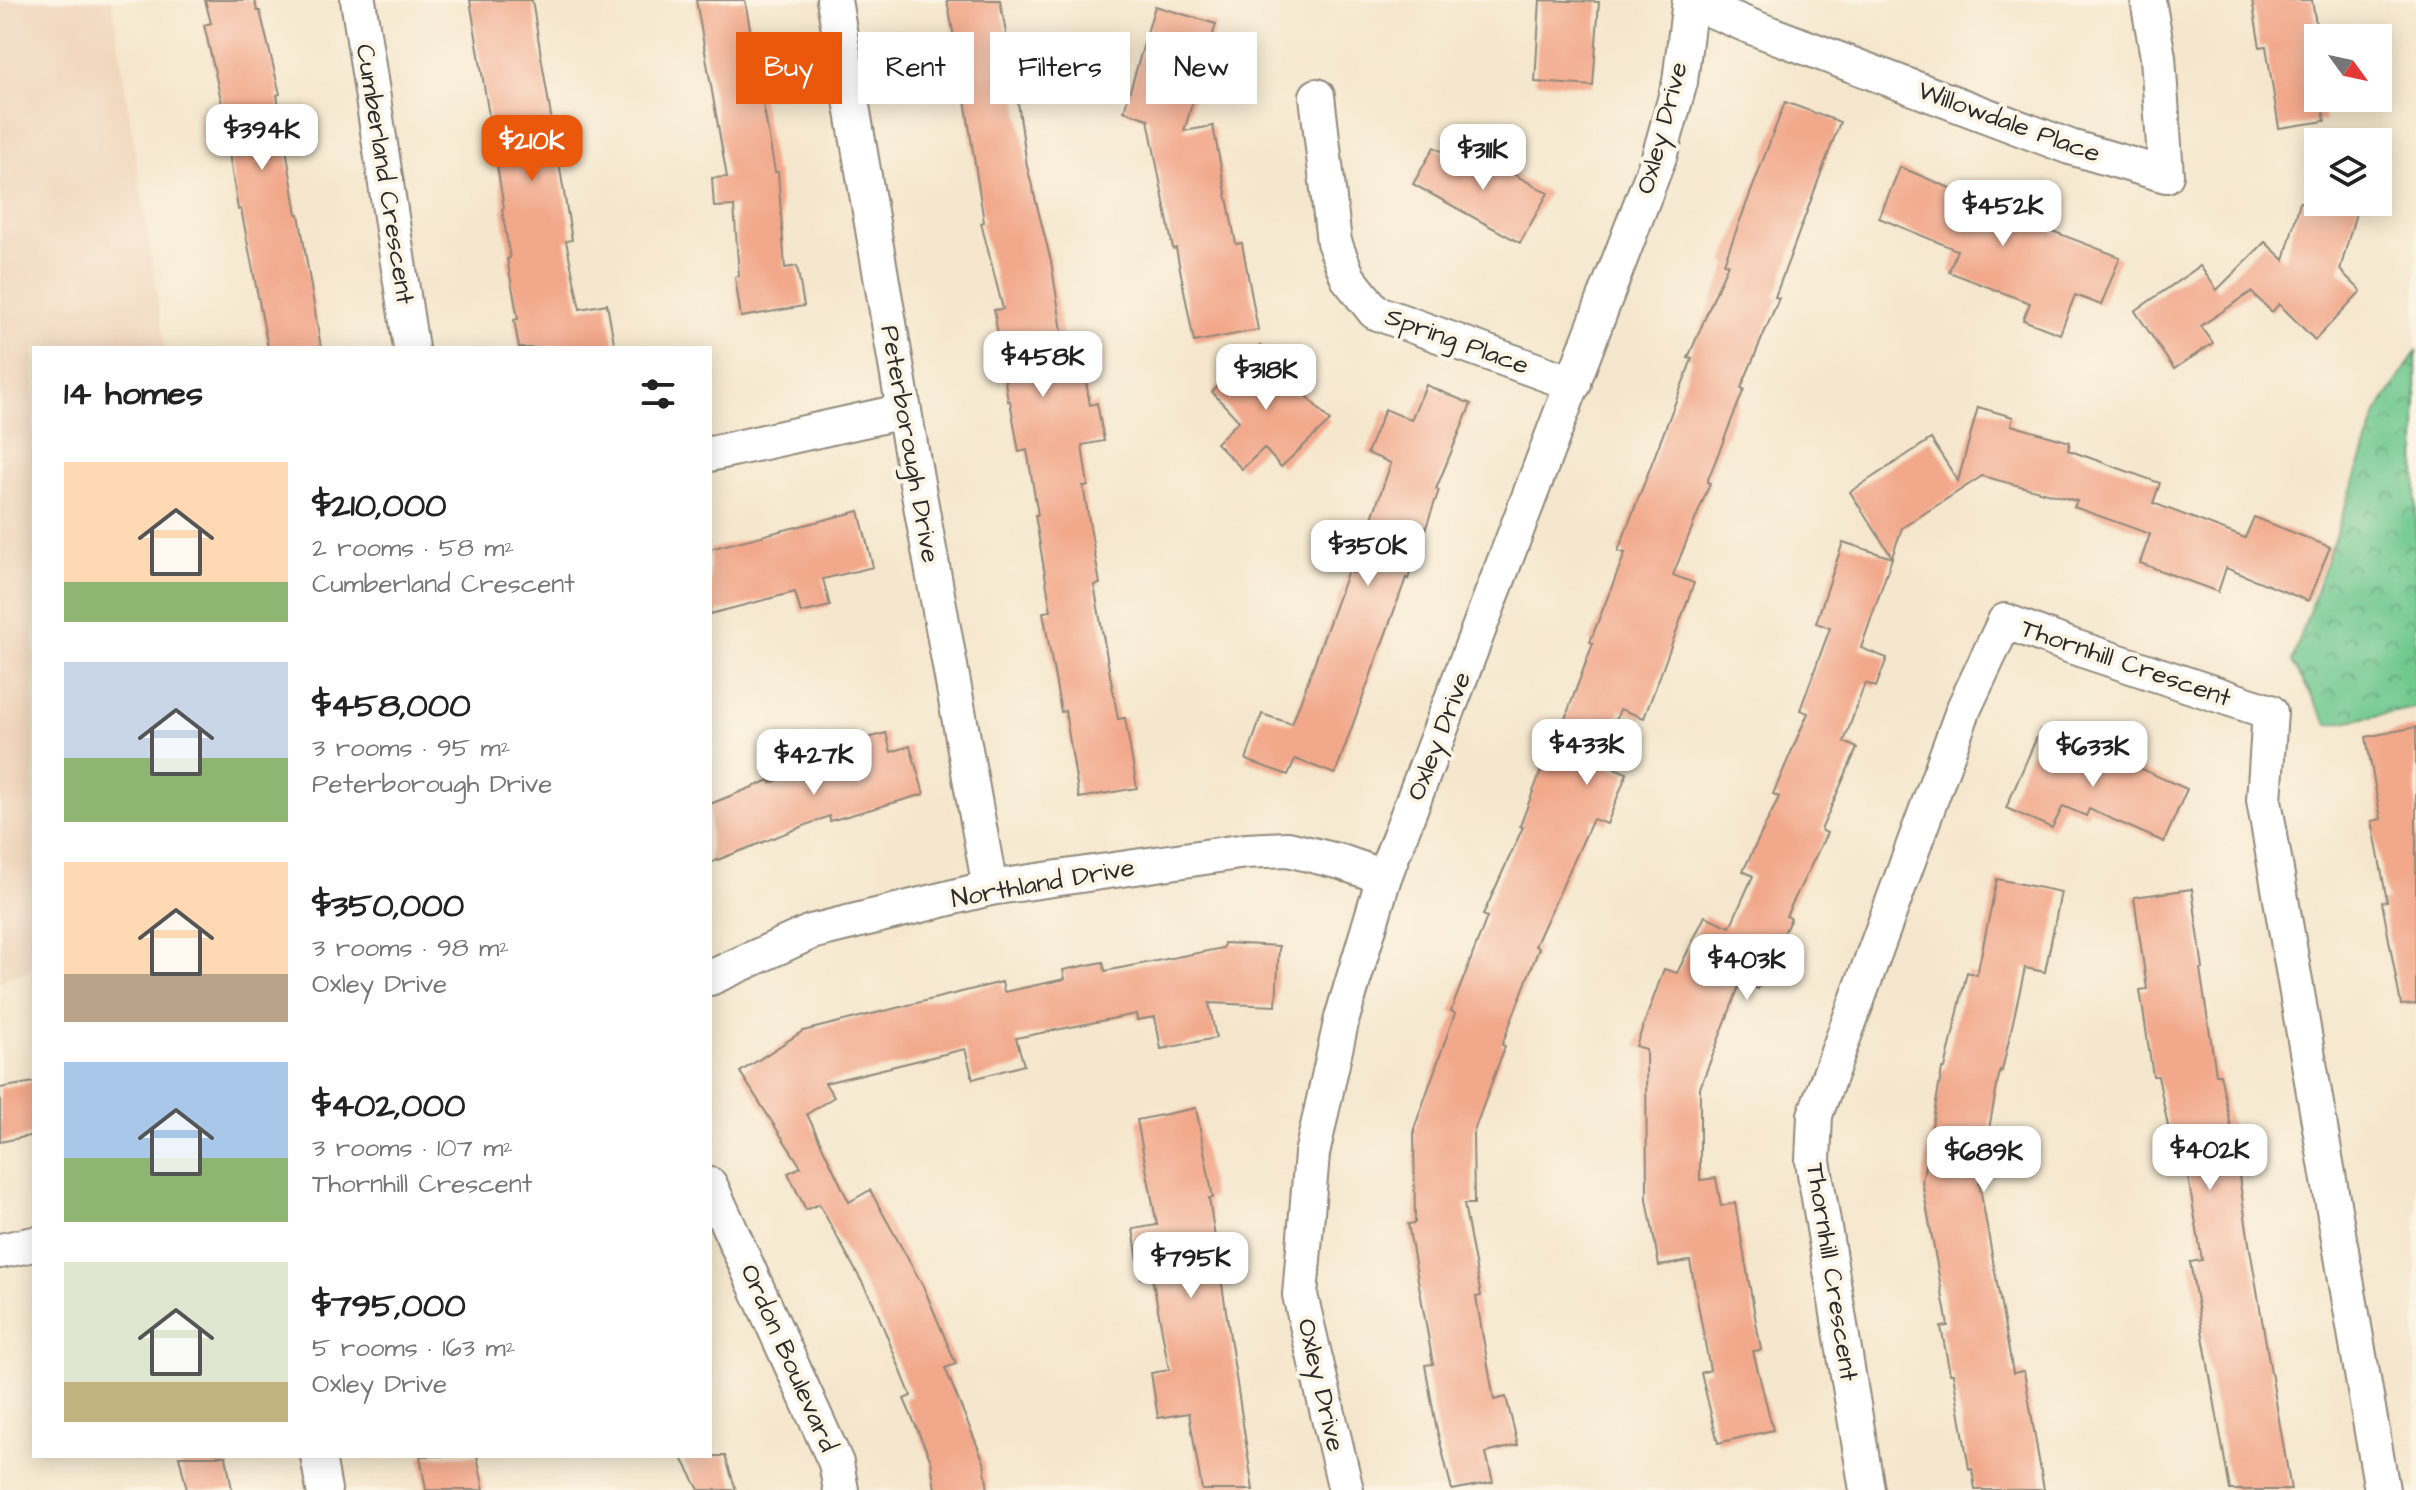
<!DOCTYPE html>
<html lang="en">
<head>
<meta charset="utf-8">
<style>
	body { margin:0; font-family:"Architects Daughter",sans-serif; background:#f6f6f6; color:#222; height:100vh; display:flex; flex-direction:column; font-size:30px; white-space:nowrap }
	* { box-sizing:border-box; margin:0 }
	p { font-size:26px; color:#767676 }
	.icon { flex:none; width:44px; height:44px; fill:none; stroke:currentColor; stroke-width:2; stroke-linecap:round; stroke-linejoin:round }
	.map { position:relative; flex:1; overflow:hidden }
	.panel { position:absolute; left:32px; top:346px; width:680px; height:1112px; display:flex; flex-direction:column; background:#fff; border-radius:0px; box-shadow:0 4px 20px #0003 }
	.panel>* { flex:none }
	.banner { position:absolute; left:736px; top:32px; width:760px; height:72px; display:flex; gap:16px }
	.needle { width:52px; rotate:123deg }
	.tools { position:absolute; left:2304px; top:24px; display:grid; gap:16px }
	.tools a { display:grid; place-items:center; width:88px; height:88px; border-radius:0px; background:#fff; box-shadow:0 4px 20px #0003; font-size:40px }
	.price { position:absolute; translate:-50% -68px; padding:0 18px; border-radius:16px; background:#fff; color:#222; font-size:26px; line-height:52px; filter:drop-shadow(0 2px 4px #0008) }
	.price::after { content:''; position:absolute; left:50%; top:48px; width:24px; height:18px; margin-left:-12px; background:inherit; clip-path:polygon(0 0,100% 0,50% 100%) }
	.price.on { background:#ea580c; color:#fff }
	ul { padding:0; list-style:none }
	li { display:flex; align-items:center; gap:24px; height:200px; padding:0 32px }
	li span { display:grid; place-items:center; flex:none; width:224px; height:160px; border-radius:0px; color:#555 }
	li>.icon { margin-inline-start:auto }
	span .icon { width:96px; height:96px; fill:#fffc; stroke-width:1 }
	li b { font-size:34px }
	h2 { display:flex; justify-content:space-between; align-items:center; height:96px; padding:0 32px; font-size:34px }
	.tag { padding:0 28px; border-radius:0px; background:#fff; box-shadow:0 4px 20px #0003; font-size:28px; line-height:72px }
	.tag.on { background:#ea580c; color:#fff }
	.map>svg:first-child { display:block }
</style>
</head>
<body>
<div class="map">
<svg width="2416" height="1490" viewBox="0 0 2416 1490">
	<defs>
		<pattern id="park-crowns" width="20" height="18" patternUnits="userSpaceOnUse" patternTransform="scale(2)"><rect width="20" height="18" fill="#71c990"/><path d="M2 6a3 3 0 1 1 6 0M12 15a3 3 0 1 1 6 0" fill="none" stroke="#5da376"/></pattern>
	</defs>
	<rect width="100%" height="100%" fill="#fcf5e5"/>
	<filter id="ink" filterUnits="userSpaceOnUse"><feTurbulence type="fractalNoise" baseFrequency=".0125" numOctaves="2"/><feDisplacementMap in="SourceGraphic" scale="16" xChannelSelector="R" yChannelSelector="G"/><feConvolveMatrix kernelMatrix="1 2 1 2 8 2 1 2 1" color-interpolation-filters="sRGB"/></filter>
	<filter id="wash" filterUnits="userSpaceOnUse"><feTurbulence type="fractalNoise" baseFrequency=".006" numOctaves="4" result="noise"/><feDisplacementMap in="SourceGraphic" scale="32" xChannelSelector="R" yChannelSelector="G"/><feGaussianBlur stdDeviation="1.8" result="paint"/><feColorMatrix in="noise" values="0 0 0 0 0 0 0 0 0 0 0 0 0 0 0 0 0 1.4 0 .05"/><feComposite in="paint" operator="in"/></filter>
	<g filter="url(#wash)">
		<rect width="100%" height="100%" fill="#f5e7cd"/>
		<!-- built -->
		<polygon fill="#f0d5bc" points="0,0 112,0 165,348 34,348 34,968 0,981"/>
		<!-- park -->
		<polygon fill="url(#park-crowns)" stroke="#4e7a5e" stroke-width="2" points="2416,352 2416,708 2328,725 2292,662 2378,411"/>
		<g id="blocks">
			<!-- building -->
			<g fill="#f2a88b">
				<polygon points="205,0 255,0 257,11 260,11 280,94 277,95 297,214 299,214 321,348 268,348 241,209 238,210 224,122 226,121 204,25 211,23"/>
				<polygon points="470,0 532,0 553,129 566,127 570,155 558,157 572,240 566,241 580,309 607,304 615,348 519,348 514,320 518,319 507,259 510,258 502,209 504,208"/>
				<polygon points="696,0 745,0 775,172 778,172 785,268 797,266 804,306 741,317 735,277 739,276 734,206 714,207 712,178 727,177"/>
				<polygon points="947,0 1000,0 1016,88 1027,166 1051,261 1063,337 1078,335 1090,405 1097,403 1104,441 1082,445 1088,486 1083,486 1100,584 1094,585 1118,719 1125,718 1137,788 1079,798 1065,711 1061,712 1043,612 1051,611 1035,515 1038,515 1027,450 1019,452 1010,401 1008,401 994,310 1003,309 981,223 984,222 961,74"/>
				<polygon points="1540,0 1599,2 1593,86 1535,82"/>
				<polygon points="2252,0 2312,0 2318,36 2318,98 2321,98 2325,121 2279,128 2266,46 2260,47"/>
				<polygon points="1155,6 1216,24 1184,131 1213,126 1236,244 1242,243 1258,330 1194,342 1176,248 1173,249 1148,119 1124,111"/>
				<polygon points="1785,102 1840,122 1775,297 1779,298 1741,388 1744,389 1707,482 1710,483 1673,575 1694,583 1660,676 1644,718 1620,709 1600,763 1627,773 1607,824 1593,819 1535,946 1539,948 1502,1045 1505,1046 1473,1134 1474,1204 1464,1204 1481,1296 1476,1297 1494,1400 1506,1397 1518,1445 1486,1453 1493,1482 1452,1490 1436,1426 1425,1365 1433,1364 1408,1224 1415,1223 1414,1129 1455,1013 1451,1011 1487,917 1483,915 1523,827 1520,826 1551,744 1555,746 1593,643 1590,642 1625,553 1618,551 1692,359 1688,358 1728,264 1724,263"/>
				<polygon points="1434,147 1464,164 1471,151 1548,193 1520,243 1413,184"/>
				<polygon points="1900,167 2000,209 2001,206 2046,223 2044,228 2120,257 2101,305 2075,295 2060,334 2023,320 2030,303 1949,272 1957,250 1879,218"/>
				<polygon points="2300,202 2359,202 2340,270 2361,291 2315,340 2279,304 2272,312 2251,292 2201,326 2213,343 2174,369 2135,311 2200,266 2217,290 2265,242 2284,260"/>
				<polygon points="1260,346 1330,421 1281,467 1264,448 1242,469 1216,443 1239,421 1212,392"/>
				<polygon points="1426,385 1471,404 1436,489 1439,490 1408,579 1406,578 1335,774 1295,759 1288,775 1246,760 1262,714 1292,724 1348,571 1353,573 1391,463 1367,453 1385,409 1411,420"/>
				<polygon points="1978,407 2013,417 2011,425 2070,442 2068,450 2160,483 2153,503 2245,538 2254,517 2330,547 2308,601 2226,568 2218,592 2140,563 2150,534 2074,507 2077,501 1982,476 1902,528 1892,557 1850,492 1931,439 1958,481"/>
				<polygon points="859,511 873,567 823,579 830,606 801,613 795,592 710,614 710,549"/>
				<polygon points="1843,542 1892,558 1861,648 1887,658 1876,687 1865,683 1844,742 1857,748 1821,830 1827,833 1786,916 1791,918 1758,989 1741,981 1700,1088 1700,1180 1716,1178 1721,1206 1735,1203 1761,1350 1753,1351 1773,1430 1718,1443 1701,1373 1710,1370 1690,1261 1659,1266 1647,1199 1646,1049 1636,1046 1664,969 1677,973 1705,916 1730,927 1753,876 1743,871 1779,797 1773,794 1808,713 1800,710 1830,628 1816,623"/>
				<polygon points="2416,727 2416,1004 2401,1005 2382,902 2387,901 2372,821 2381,819 2366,737"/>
				<polygon points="2040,730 2125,766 2127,763 2187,789 2164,842 2089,809 2086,816 2063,806 2052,828 2006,808"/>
				<polygon points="886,733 891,752 910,746 924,794 830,821 829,816 710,863 710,804 770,780 771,783 803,771 803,773 853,758 849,743"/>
				<polygon points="1997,879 2061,892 2045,972 2025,968 2002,1071 2000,1070 1979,1182 2013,1373 2024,1371 2044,1490 1975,1490 1972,1469 1969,1469 1953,1374 1950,1374 1941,1327 1948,1326 1922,1182 1942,1069 1945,1069 1967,972 1977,975"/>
				<polygon points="2192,889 2203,969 2200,969 2216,1074 2220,1074 2233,1136 2249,1243 2291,1490 2230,1490 2190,1262 2202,1260 2185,1159 2175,1161 2158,1076 2153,1076 2140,990 2147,989 2134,897"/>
				<polygon points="1224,943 1279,946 1276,1006 1209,1003 1216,1038 1161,1049 1155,1017 1137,1020 1136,1014 1016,1038 1024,1065 973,1079 965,1049 825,1083 834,1097 807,1114 849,1202 870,1190 924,1288 956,1364 945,1368 984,1462 988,1490 935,1490 931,1461 904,1399 911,1396 873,1302 819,1204 806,1210 788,1173 801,1167 740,1072 803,1031 1002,982 1004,992 1065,979 1063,970 1103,962 1105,971 1223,948"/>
				<polygon points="34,1082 34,1135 0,1142 0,1088"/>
				<polygon points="1196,1108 1213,1198 1209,1198 1253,1490 1202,1490 1189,1413 1158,1418 1151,1373 1169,1370 1152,1276 1141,1278 1133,1229 1157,1225 1137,1120"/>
				<polygon points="179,1456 226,1456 232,1490 187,1490"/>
				<polygon points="420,1456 477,1456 484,1490 426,1490"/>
				<polygon points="681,1456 725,1456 736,1490 699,1490"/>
			</g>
		</g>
	</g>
	<g filter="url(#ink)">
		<use href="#blocks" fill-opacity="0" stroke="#90897c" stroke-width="2"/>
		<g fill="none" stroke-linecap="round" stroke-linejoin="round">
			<!-- street casing -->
			<g stroke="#90897c" stroke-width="38">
				<g id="street">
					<polyline points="358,0 411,348"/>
					<polyline points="834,0 904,411 990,888"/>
					<polyline points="1690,1 1752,27 2070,147 2166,175 2158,57 2148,0"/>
					<polyline points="1317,96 1334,242 1348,278 1375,312 1574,384"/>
					<polyline points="710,454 904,411"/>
					<polyline points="710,978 811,932 990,888 1246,851 1288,849 1341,862 1384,877"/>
					<polyline points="710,1185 836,1463 841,1490"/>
					<polyline points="0,1251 34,1244"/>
					<polyline points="318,1456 324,1490"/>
					<polyline points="1346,1490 1300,1295 1312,1154 1342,1018 1384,877 1659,157 1680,82 1690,0"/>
					<polyline points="1867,1490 1813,1161 1815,1115 1964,708 2005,621 2071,646 2270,712 2264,800 2382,1490"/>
				</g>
			</g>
			<!-- street -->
			<use href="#street" stroke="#fff" stroke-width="34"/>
		</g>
	</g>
	<g text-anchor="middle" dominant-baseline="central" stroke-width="8" stroke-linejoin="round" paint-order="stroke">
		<!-- street labels -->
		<g font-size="26" fill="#2b2b2b" stroke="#fcf5e5">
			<text transform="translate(2009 122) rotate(20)">Willowdale Place</text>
			<text transform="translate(1662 128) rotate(-75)">Oxley Drive</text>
			<text transform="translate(385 174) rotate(81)">Cumberland Crescent</text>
			<text transform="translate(1457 341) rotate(20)">Spring Place</text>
			<text transform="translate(910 444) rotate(80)">Peterborough Drive</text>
			<text transform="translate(2126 663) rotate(19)">Thornhill Crescent</text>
			<text transform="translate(1439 736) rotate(-69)">Oxley Drive</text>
			<text transform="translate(1043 883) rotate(-10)">Northland Drive</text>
			<text transform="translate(1832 1272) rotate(81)">Thornhill Crescent</text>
			<text transform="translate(789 1358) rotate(66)">Ordon Boulevard</text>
			<text transform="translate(1321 1385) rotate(77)">Oxley Drive</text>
		</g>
	</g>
</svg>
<div class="tools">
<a><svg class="needle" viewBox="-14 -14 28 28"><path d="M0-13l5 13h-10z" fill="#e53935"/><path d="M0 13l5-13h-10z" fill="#767676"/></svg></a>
<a><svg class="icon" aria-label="layers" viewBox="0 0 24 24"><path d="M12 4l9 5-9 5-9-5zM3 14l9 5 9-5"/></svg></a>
</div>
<b class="price" style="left:262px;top:172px">$394K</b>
<b class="price on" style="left:532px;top:183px">$210K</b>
<b class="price" style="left:1483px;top:192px">$311K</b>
<b class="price" style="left:2003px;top:248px">$452K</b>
<b class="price" style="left:1043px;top:399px">$458K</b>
<b class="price" style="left:1266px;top:412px">$318K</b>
<b class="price" style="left:1368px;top:588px">$350K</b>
<b class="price" style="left:1587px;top:787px">$433K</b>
<b class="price" style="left:2093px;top:789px">$633K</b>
<b class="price" style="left:814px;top:797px">$427K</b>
<b class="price" style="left:1747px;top:1002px">$403K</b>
<b class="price" style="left:2210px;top:1192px">$402K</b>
<b class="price" style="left:1984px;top:1194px">$689K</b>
<b class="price" style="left:1191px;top:1300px">$795K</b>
<div class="banner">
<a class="tag on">Buy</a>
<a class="tag">Rent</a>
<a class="tag">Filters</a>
<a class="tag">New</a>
</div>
<section class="panel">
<h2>14 homes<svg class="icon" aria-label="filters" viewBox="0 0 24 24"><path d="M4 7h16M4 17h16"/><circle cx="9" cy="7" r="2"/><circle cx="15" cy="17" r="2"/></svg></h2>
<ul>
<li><span style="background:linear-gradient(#ffd9b3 75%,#8fb573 0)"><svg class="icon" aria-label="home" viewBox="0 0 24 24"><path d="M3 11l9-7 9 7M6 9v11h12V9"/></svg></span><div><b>$210,000</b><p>2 rooms · 58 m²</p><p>Cumberland Crescent</p></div></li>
<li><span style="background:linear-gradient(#c9d6e8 60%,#8fb573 0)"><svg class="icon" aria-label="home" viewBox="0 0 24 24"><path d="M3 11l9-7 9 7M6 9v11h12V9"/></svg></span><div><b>$458,000</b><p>3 rooms · 95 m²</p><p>Peterborough Drive</p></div></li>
<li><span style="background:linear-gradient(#ffd9b3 70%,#b9a48a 0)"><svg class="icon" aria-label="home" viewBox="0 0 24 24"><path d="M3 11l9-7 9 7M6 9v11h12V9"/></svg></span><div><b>$350,000</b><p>3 rooms · 98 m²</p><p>Oxley Drive</p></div></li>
<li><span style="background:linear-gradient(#a9c7e8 60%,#8fb573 0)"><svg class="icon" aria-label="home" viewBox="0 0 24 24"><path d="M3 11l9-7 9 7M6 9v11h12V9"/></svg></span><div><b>$402,000</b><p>3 rooms · 107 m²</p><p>Thornhill Crescent</p></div></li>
<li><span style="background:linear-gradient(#dfe7d0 75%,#c2b280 0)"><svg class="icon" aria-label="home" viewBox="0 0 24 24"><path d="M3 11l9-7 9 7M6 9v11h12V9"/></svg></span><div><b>$795,000</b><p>5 rooms · 163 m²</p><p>Oxley Drive</p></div></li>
</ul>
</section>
</div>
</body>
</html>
